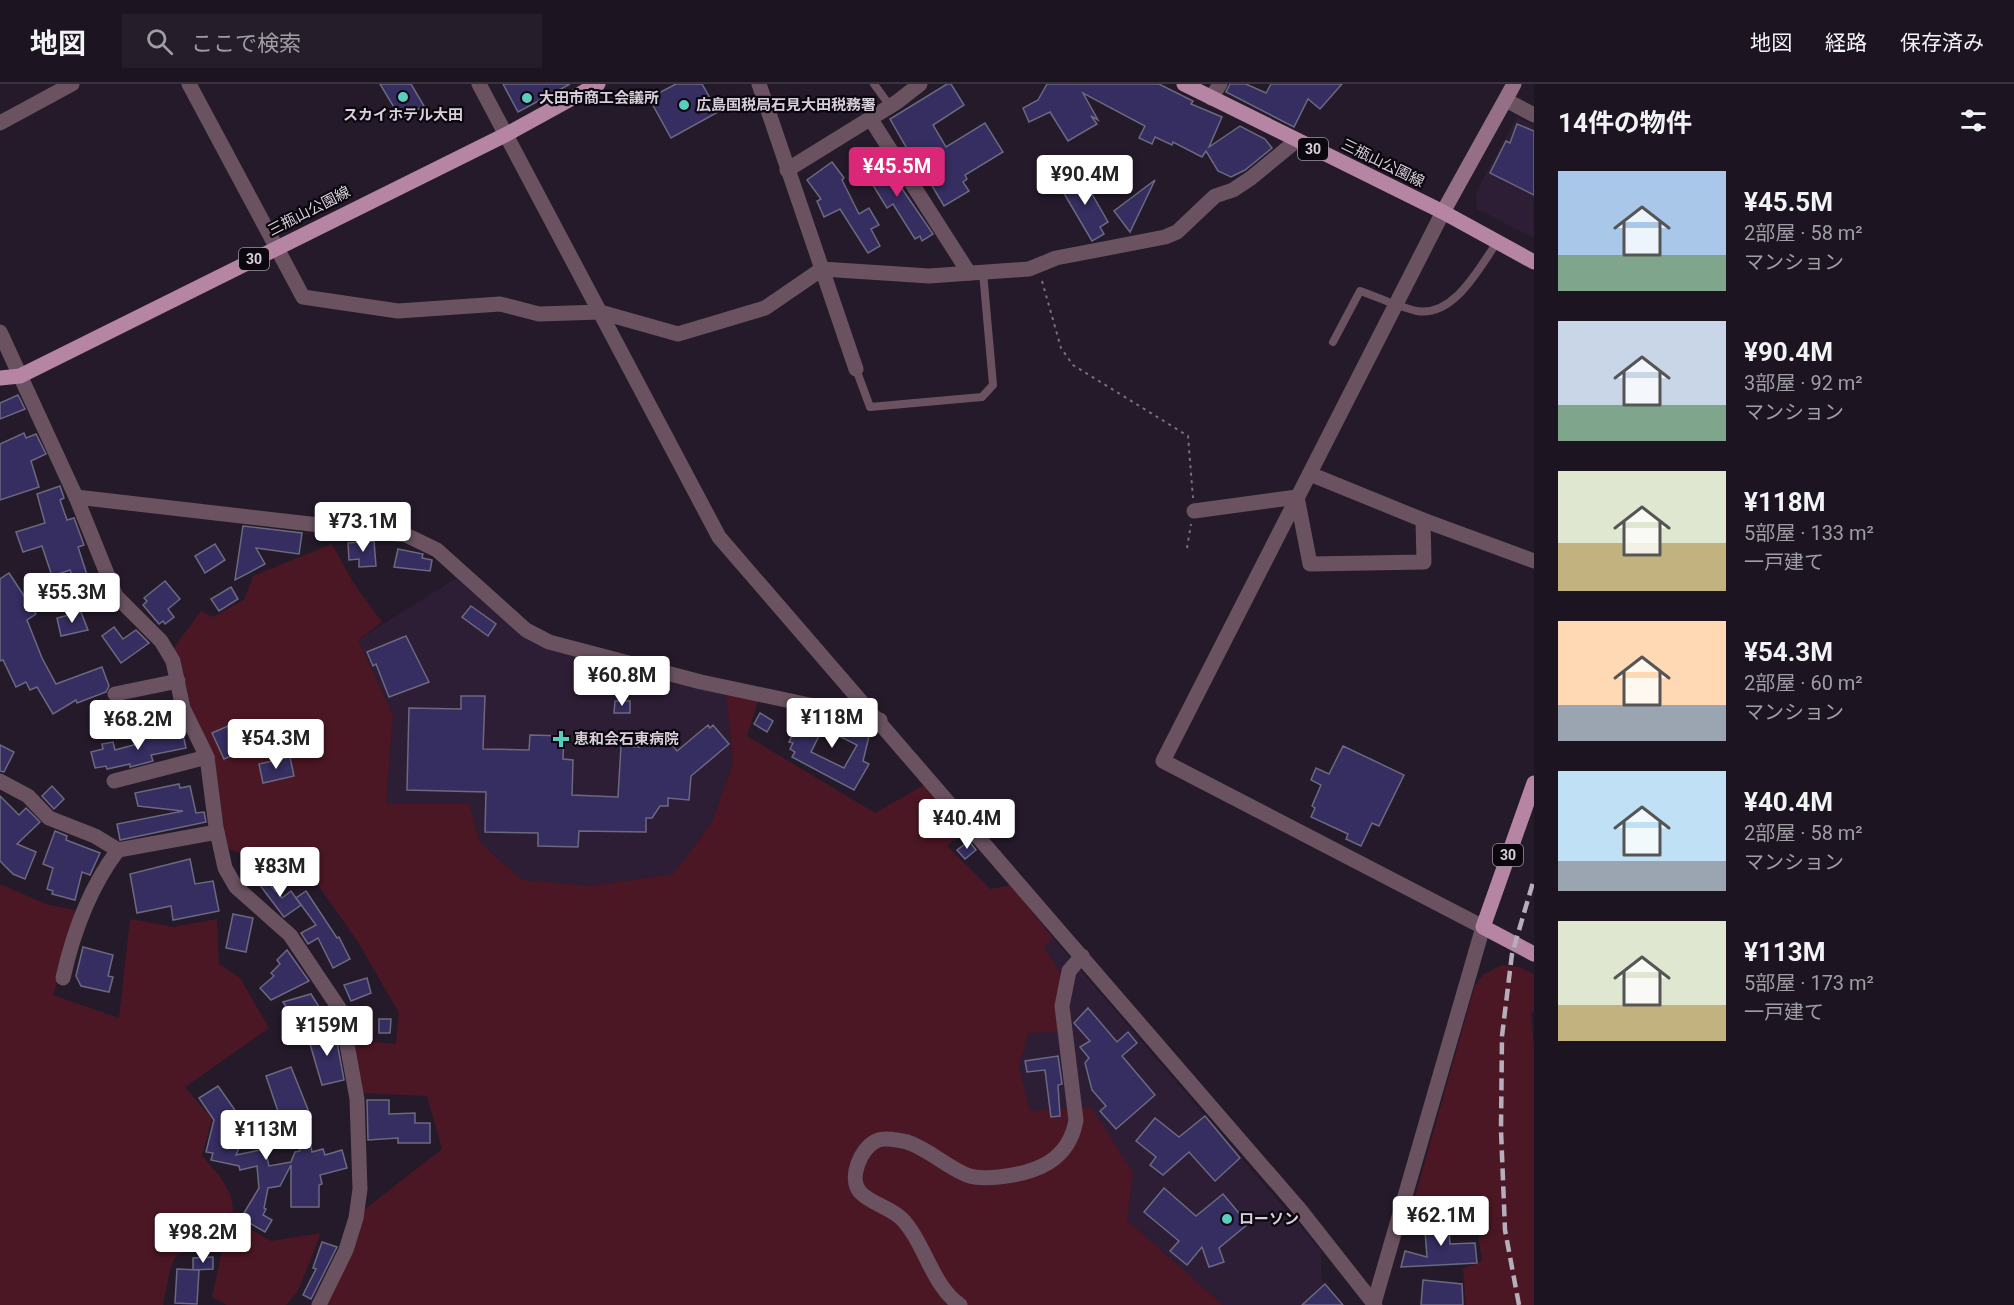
<!DOCTYPE html>
<html lang="ja">
<head>
<meta charset="utf-8">
<style>
	body { margin:0; font-family:Roboto,"Noto Sans JP",sans-serif; background:#251d29; color:#f1f3f6; height:100vh; display:flex; flex-direction:column; font-size:22px; white-space:nowrap }
	* { box-sizing:border-box; margin:0 }
	p { font-size:20px; color:#a09ea5 }
	.icon { flex:none; width:33px; height:33px; fill:none; stroke:currentColor; stroke-width:2; stroke-linecap:round; stroke-linejoin:round }
	.map { position:relative; flex:1; overflow:hidden }
	.details { display:flex; flex-direction:column; background:#1c1420; width:480px }
	.details>* { flex:none }
	.price { position:absolute; translate:-50% -51px; padding:0 14px; border-radius:6px; background:#fff; color:#222; font-size:20px; line-height:39px; filter:drop-shadow(0 2px 3px #0008) }
	.price::after { content:''; position:absolute; left:50%; top:36px; width:18px; height:14px; margin-left:-9px; background:inherit; clip-path:polygon(0 0,100% 0,50% 100%) }
	.price.current { background:#db2777; color:#fff }
	ul { padding:0; list-style:none }
	li { display:flex; align-items:center; gap:18px; height:150px; padding:0 24px }
	li span { display:grid; place-items:center; flex:none; width:168px; height:120px; border-radius:0px; color:#555 }
	li>.icon { margin-inline-start:auto }
	span .icon { width:72px; height:72px; fill:#fffc; stroke-width:1 }
	li b { font-size:26px }
	h2 { display:flex; justify-content:space-between; align-items:center; height:72px; padding:0 24px; font-size:26px }
	header { display:flex; align-items:center; gap:36px; box-sizing:border-box; height:84px; padding:0 30px; background:#1c1420; border-bottom:2px solid #3a333e }
	header strong { font-size:28px }
	nav { display:flex; gap:33px; margin-inline-start:auto; font-size:21px }
	.search { width:420px; height:54px; background:#251d29; display:flex; align-items:center; gap:15px; box-sizing:border-box; padding:0 21px; border-radius:0px; color:#a09ea5; font-size:22px }
	main { display:flex; flex:1; min-height:0 }
	.map>svg:first-child { display:block }
</style>
</head>
<body>
<header>
<strong>地図</strong>
<div class="search"><svg class="icon" aria-label="search" viewBox="0 0 24 24"><circle cx="10" cy="10" r="6"/><path d="M15 15l6 6"/></svg>ここで検索</div>
<nav><a>地図</a><a>経路</a><a>保存済み</a></nav>
</header>
<main>
<div class="map">
<svg width="1534" height="1221" viewBox="0 0 1534 1221">
	<rect width="100%" height="100%" fill="#251a2a"/>
	<!-- built -->
	<g fill="#2e1e35">
		<polygon points="1517,33 1534,41 1534,154 1477,125 1476,108"/>
		<polygon points="460,492 529,556 726,609 733,679 711,740 673,790 591,802 522,796 480,758 469,720 386,721 393,631 358,556"/>
		<polygon points="1053,854 1321,1167 1321,1195 1344,1221 1223,1221 1127,1136 1133,1089 1030,1027 1019,981 1029,949 1071,947 1065,896 1044,863"/>
	</g>
	<!-- green -->
	<g fill="#4c1724">
		<polygon points="332,460 354,500 382,538 358,556 393,631 386,720 469,720 480,758 522,796 591,802 673,790 711,740 733,679 726,609 759,614 747,652 875,729 924,701 965,746 947,762 990,805 1011,801 1053,854 1044,863 1065,896 1072,947 1029,949 1019,981 1030,1027 1091,1023 1133,1089 1127,1136 1223,1221 323,1221 364,1126 442,1065 427,1012 360,1009 353,956 396,960 399,929 358,858 318,801 227,764 216,690 191,624 181,578 173,565 201,527 213,533 244,516 253,492"/>
		<path d="M0 800 46 820 79 827 53 911 119 934 130 835 173 843 217 835 219 880 240 894 269 944 185 1003 212 1035 202 1071C217 1090 238 1109 232 1135L271 1157 321 1149 298 1207 286 1221H227L212 1213 223 1163C165 1166 175 1168 163 1221H0Z"/>
		<polygon points="1502,881 1519,883 1534,890 1534,926 1531,929 1534,965 1534,1221 1466,1221 1463,1185 1482,1177 1478,1150 1459,1149 1449,1116 1414,1116 1475,901 1484,890"/>
	</g>
	<!-- building -->
	<g fill="#362d60" stroke="#6b6980" stroke-width="1.5" fill-rule="evenodd">
		<polygon points="380,0 411,0 424,22 401,35"/>
		<polygon points="503,0 570,0 518,28"/>
		<polygon points="676,0 702,0 718,28 671,54 649,14"/>
		<polygon points="947,0 951,0 964,21 933,41 946,63 985,39 1003,68 965,91 967,95 963,98 969,107 944,122 931,100 928,101 890,35"/>
		<polygon points="1047,0 1159,0 1193,17 1191,20 1222,33 1209,63 1240,42 1265,55 1272,64 1245,86 1231,93 1218,87 1206,67 1202,73 1173,58 1172,61 1155,53 1152,60 1139,54 1145,42 1083,9 1098,36 1091,32 1097,40 1068,57 1050,28 1029,38 1023,24 1038,16"/>
		<polygon points="1230,0 1246,0 1266,9 1271,0 1342,0 1320,25 1308,15 1294,43 1226,8"/>
		<polygon points="1517,40 1534,47 1534,111 1490,89 1506,57 1510,59"/>
		<polygon points="881,74 933,150 922,157 920,152 915,155 893,120 887,124 863,85"/>
		<polygon points="832,78 844,94 842,96 859,130 869,124 879,141 871,145 880,162 868,169 840,125 824,133 817,117 821,115 807,96"/>
		<polygon points="1080,89 1108,138 1100,143 1104,150 1092,157 1059,101"/>
		<polygon points="1155,96 1130,148 1114,127"/>
		<polygon points="18,311 25,325 0,335 0,319"/>
		<polygon points="24,349 26,354 36,350 46,370 31,377 39,403 0,416 0,360"/>
		<polygon points="60,402 64,414 60,416 67,436 74,434 84,461 78,463 89,497 98,494 104,510 82,519 70,486 52,492 42,462 23,468 16,448 45,439 37,410"/>
		<polygon points="243,442 302,449 299,470 256,464 265,480 235,496"/>
		<polygon points="374,457 376,482 359,483 359,475 349,476 348,459"/>
		<polygon points="215,460 225,476 205,489 195,472"/>
		<polygon points="398,465 423,470 422,474 432,476 430,487 394,483"/>
		<polygon points="9,489 36,530 27,536 42,574 56,600 102,583 109,602 106,608 77,619 76,616 53,630 37,603 30,606 26,598 16,603 3,576 0,577 0,495"/>
		<polygon points="165,497 180,515 168,525 174,533 165,540 163,537 159,540 143,521 147,517 144,514"/>
		<polygon points="231,503 238,515 219,527 211,515"/>
		<polygon points="471,522 496,540 488,552 462,533"/>
		<polygon points="81,528 88,546 61,552 57,534"/>
		<polygon points="114,543 123,555 136,546 149,559 121,579 102,552"/>
		<polygon points="406,552 429,598 389,613 376,580 373,582 367,568"/>
		<polygon points="461,612 485,612 483,665 529,666 530,651 564,652 563,675 573,676 572,711 618,713 621,662 640,663 642,658 672,661 677,667 708,641 710,644 713,641 729,660 691,692 689,716 668,714 668,722 660,722 652,734 646,734 646,748 579,747 578,763 538,762 538,749 485,748 486,708 407,706 409,624 461,625"/>
		<polygon points="615,617 630,617 630,629 614,629"/>
		<polygon points="760,629 773,637 767,648 754,640"/>
		<path d="M803 630 854 644 855 641 871 644 863 677 869 680 854 706 792 673 795 668 790 665 793 659 789 658ZM823 644 857 661 844 684 811 668Z"/>
		<polygon points="228,642 240,668 224,675 212,649"/>
		<polygon points="182,646 186,664 151,671 153,677 130,683 130,680 107,685 106,682 95,684 91,668 103,665 102,660 113,658 115,666 141,659 140,654"/>
		<polygon points="0,661 14,668 4,688 0,687"/>
		<polygon points="1343,662 1404,691 1379,742 1372,739 1361,762 1346,755 1348,750 1311,733 1315,724 1312,722 1321,701 1311,696 1316,684 1329,690"/>
		<polygon points="290,673 294,692 263,699 259,680"/>
		<polygon points="179,700 180,704 190,702 196,729 204,728 206,738 120,756 117,740 183,727 138,722 135,709"/>
		<polygon points="52,702 64,715 54,725 42,712"/>
		<polygon points="0,712 19,731 26,724 40,738 17,760 36,768 25,795 13,790 0,777"/>
		<polygon points="55,747 67,752 66,756 100,769 90,791 82,788 75,816 52,810 53,807 47,805 53,784 43,780"/>
		<polygon points="969,757 976,766 965,775 957,766"/>
		<polygon points="190,775 195,800 213,797 219,827 173,836 171,822 137,829 130,790"/>
		<polygon points="262,792 282,814 291,807 301,821 284,833 256,796"/>
		<polygon points="306,807 337,854 339,853 350,875 333,884 318,854 308,860 301,849 316,841 296,814"/>
		<polygon points="233,830 253,834 246,868 226,864"/>
		<polygon points="83,863 113,871 108,892 113,893 109,908 81,902 76,892"/>
		<polygon points="287,866 309,897 271,916 260,904 274,892 271,889 280,880 277,876"/>
		<polygon points="367,894 371,909 351,917 344,901"/>
		<polygon points="311,910 321,926 293,934 283,918"/>
		<polygon points="1088,924 1117,958 1128,948 1137,959 1122,972 1155,1011 1116,1045 1100,1027 1106,1022 1092,1006 1085,979 1089,974 1080,963 1090,957 1074,939"/>
		<polygon points="379,935 391,935 390,949 379,949"/>
		<polygon points="335,947 344,996 322,1001 308,953"/>
		<polygon points="1058,972 1062,1000 1058,1001 1060,1032 1051,1033 1045,986 1027,988 1025,977"/>
		<polygon points="291,983 311,1033 301,1036 303,1042 288,1046 287,1041 283,1042 266,992"/>
		<polygon points="218,1002 239,1032 251,1038 236,1071 265,1065 269,1082 291,1078 295,1068 300,1067 299,1060 310,1058 312,1068 323,1065 325,1071 342,1066 347,1084 320,1091 322,1100 319,1101 319,1123 291,1123 291,1081 280,1102 268,1104 264,1124 266,1125 263,1131 272,1136 265,1148 241,1134 259,1104 257,1082 240,1086 239,1082 211,1076 213,1069 206,1068 214,1036 199,1014"/>
		<polygon points="367,1016 389,1016 389,1030 415,1029 415,1039 430,1039 430,1059 398,1059 398,1054 368,1056"/>
		<polygon points="1205,1032 1240,1074 1215,1097 1189,1068 1163,1091 1150,1081 1156,1073 1136,1057 1155,1034 1179,1053"/>
		<polygon points="1164,1104 1196,1132 1223,1110 1248,1140 1219,1164 1224,1178 1209,1183 1202,1163 1187,1181 1170,1167 1179,1157 1144,1128"/>
		<polygon points="1448,1133 1450,1160 1475,1159 1477,1179 1401,1183 1405,1167 1427,1173 1424,1134"/>
		<polygon points="322,1158 337,1163 311,1215 303,1211 316,1185 313,1184"/>
		<polygon points="213,1173 213,1185 193,1186 193,1174"/>
		<polygon points="177,1185 199,1186 197,1220 175,1219"/>
		<polygon points="1423,1196 1462,1200 1463,1221 1421,1221"/>
		<polygon points="1325,1200 1343,1221 1302,1221"/>
	</g>
	<g fill="none" stroke-linecap="round" stroke-linejoin="round">
		<!-- path -->
		<g stroke="#796f7d" stroke-width="2" stroke-dasharray="3 4.5" stroke-linecap="butt">
			<polyline points="1042,197 1061,264 1073,281 1188,352 1193,414"/>
			<polyline points="1187,464 1191,440"/>
		</g>
		<!-- service -->
		<g stroke="#6a5261" stroke-width="8">
			<polyline points="874,0 890,22"/>
			<path d="M1333 258 1360 207C1378 213 1398 223 1417 227 1455 233 1480 182 1498 157"/>
			<polyline points="856,285 870,323 982,313 993,301 983,188"/>
		</g>
		<!-- minor -->
		<g stroke="#6a5261" stroke-width="15">
			<polyline points="189,0 303,213 398,227 500,220 539,230 600,228 678,250 765,224 822,185 929,192 1029,185 1056,174 1165,153 1177,148 1215,112 1233,106 1251,94 1296,57"/>
			<polyline points="479,0 719,453 1301,1127 1375,1221"/>
			<polyline points="759,0 856,285"/>
			<polyline points="1211,14 1220,0"/>
			<polyline points="1506,16 1534,31"/>
			<polyline points="870,34 969,189"/>
			<polyline points="0,39 72,0"/>
			<polyline points="787,86 897,18 920,0"/>
			<polyline points="0,248 76,413 116,512 161,557 173,577 183,624 207,673 216,743 225,784 236,803 290,851 341,927 357,1015 360,1105 356,1134 346,1166 319,1221"/>
			<polyline points="76,413 406,451 437,466 526,546 549,558 701,598 880,636"/>
			<polyline points="1194,427 1297,413 1310,480 1424,478 1423,436"/>
			<polyline points="115,610 178,597"/>
			<polyline points="0,697 28,712 49,734 95,752 118,766 217,748"/>
			<polyline points="114,697 207,673"/>
			<path d="M63 894C73 849 90 803 118 766"/>
			<path d="M960 1221C932 1202 925 1159 902 1135 890 1123 871 1120 860 1108 848 1094 861 1064 876 1057 883 1053 900 1056 907 1058 929 1065 946 1083 967 1091 977 1095 989 1094 999 1093 1036 1089 1069 1077 1076 1036L1062 922 1069 887 1082 872"/>
		</g>
		<!-- tertiary -->
		<g stroke="#6a5261" stroke-width="15">
			<polyline points="1310,390 1423,436 1534,477"/>
			<polyline points="1374,1219 1483,843 1163,677 1443,128"/>
		</g>
		<!-- secondary -->
		<polyline stroke="#956f86" stroke-width="15" points="1443,128 1514,0"/>
		<!-- primary -->
		<g stroke="#b685a3" stroke-width="15">
			<polyline points="1184,0 1443,128 1534,178"/>
			<polyline points="0,294 20,292 507,50 598,0"/>
			<polyline points="1534,699 1483,843 1534,870"/>
		</g>
		<!-- rail -->
		<polyline stroke="#b7aebb" stroke-width="4.5" stroke-dasharray="12 6" stroke-linecap="butt" points="1519,1221 1505,1146 1501,1046 1502,952 1512,870 1534,795"/>
	</g>
	<!-- markers -->
	<g fill="#59cebe" stroke="#0c070e" stroke-width="2">
		<circle cx="403" cy="13" r="6"/>
		<circle cx="527" cy="14" r="6"/>
		<circle cx="684" cy="21" r="6"/>
		<path d="M558 646h6v6h6v6h-6v6h-6v-6h-6v-6h6z"/>
		<circle cx="1227" cy="1135" r="6"/>
	</g>
	<g text-anchor="middle" dominant-baseline="central" stroke-width="4.5" stroke-linejoin="round" paint-order="stroke">
		<!-- shield labels -->
		<g fill="#0c070e" stroke="#9a939e" stroke-width="1.5">
			<rect x="1298" y="54" width="30" height="22" rx="4.5"/>
			<rect x="239" y="164" width="30" height="22" rx="4.5"/>
			<rect x="1493" y="760" width="30" height="22" rx="4.5"/>
		</g>
		<g font-size="14" font-weight="bold" fill="#d7cfdb">
			<text x="1313" y="65">30</text>
			<text x="254" y="175">30</text>
			<text x="1508" y="771">30</text>
		</g>
		<!-- poi labels -->
		<g font-size="15" font-weight="bold" fill="#d7cfdb" stroke="#0c070e" text-anchor="start">
			<text x="539" y="14">大田市商工会議所</text>
			<text x="696" y="21">広島国税局石見大田税務署</text>
			<text x="403" y="31" text-anchor="middle">スカイホテル大田</text>
			<text x="574" y="655">恵和会石東病院</text>
			<text x="1239" y="1135">ローソン</text>
		</g>
		<!-- street labels -->
		<g font-size="15" fill="#d7cfdb" stroke="#0c070e">
			<text transform="translate(1383 79) rotate(26)">三瓶山公園線</text>
			<text transform="translate(309 127) rotate(-27)">三瓶山公園線</text>
		</g>
	</g>
</svg>
<b class="price current" style="left:897px;top:114px">¥45.5M</b>
<b class="price" style="left:1085px;top:122px">¥90.4M</b>
<b class="price" style="left:363px;top:469px">¥73.1M</b>
<b class="price" style="left:72px;top:540px">¥55.3M</b>
<b class="price" style="left:622px;top:623px">¥60.8M</b>
<b class="price" style="left:832px;top:665px">¥118M</b>
<b class="price" style="left:138px;top:667px">¥68.2M</b>
<b class="price" style="left:276px;top:686px">¥54.3M</b>
<b class="price" style="left:967px;top:766px">¥40.4M</b>
<b class="price" style="left:280px;top:814px">¥83M</b>
<b class="price" style="left:327px;top:973px">¥159M</b>
<b class="price" style="left:266px;top:1077px">¥113M</b>
<b class="price" style="left:1441px;top:1163px">¥62.1M</b>
<b class="price" style="left:203px;top:1180px">¥98.2M</b>
</div>
<section class="details">
<h2>14件の物件<svg class="icon" aria-label="filters" viewBox="0 0 24 24"><path d="M4 7h16M4 17h16"/><circle cx="9" cy="7" r="2"/><circle cx="15" cy="17" r="2"/></svg></h2>
<ul>
<li><span style="background:linear-gradient(#a9c7e8 70%,#7fa58c 0)"><svg class="icon" aria-label="home" viewBox="0 0 24 24"><path d="M3 11l9-7 9 7M6 9v11h12V9"/></svg></span><div><b>¥45.5M</b><p>2部屋 · 58 m²</p><p>マンション</p></div></li>
<li><span style="background:linear-gradient(#c9d6e8 70%,#7fa58c 0)"><svg class="icon" aria-label="home" viewBox="0 0 24 24"><path d="M3 11l9-7 9 7M6 9v11h12V9"/></svg></span><div><b>¥90.4M</b><p>3部屋 · 92 m²</p><p>マンション</p></div></li>
<li><span style="background:linear-gradient(#dfe7d0 60%,#c2b280 0)"><svg class="icon" aria-label="home" viewBox="0 0 24 24"><path d="M3 11l9-7 9 7M6 9v11h12V9"/></svg></span><div><b>¥118M</b><p>5部屋 · 133 m²</p><p>一戸建て</p></div></li>
<li><span style="background:linear-gradient(#ffd9b3 70%,#9aa5b1 0)"><svg class="icon" aria-label="home" viewBox="0 0 24 24"><path d="M3 11l9-7 9 7M6 9v11h12V9"/></svg></span><div><b>¥54.3M</b><p>2部屋 · 60 m²</p><p>マンション</p></div></li>
<li><span style="background:linear-gradient(#bfe0f5 75%,#9aa5b1 0)"><svg class="icon" aria-label="home" viewBox="0 0 24 24"><path d="M3 11l9-7 9 7M6 9v11h12V9"/></svg></span><div><b>¥40.4M</b><p>2部屋 · 58 m²</p><p>マンション</p></div></li>
<li><span style="background:linear-gradient(#dfe7d0 70%,#c2b280 0)"><svg class="icon" aria-label="home" viewBox="0 0 24 24"><path d="M3 11l9-7 9 7M6 9v11h12V9"/></svg></span><div><b>¥113M</b><p>5部屋 · 173 m²</p><p>一戸建て</p></div></li>
</ul>
</section>
</main>
</body>
</html>
